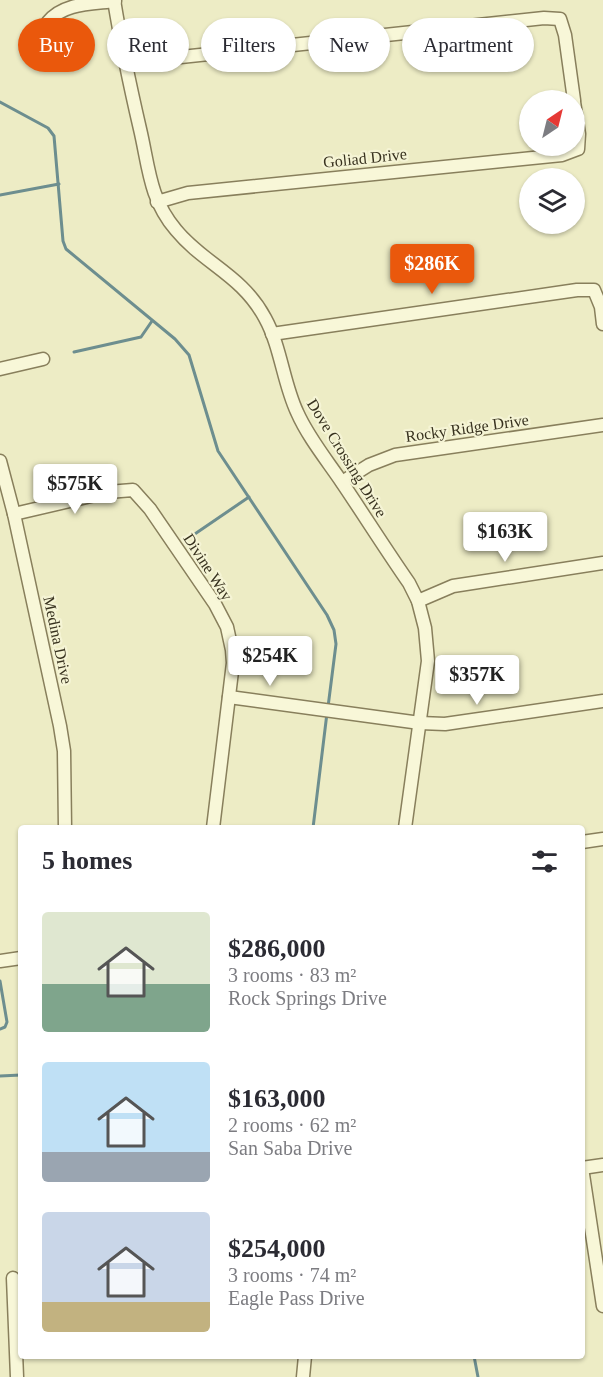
<!DOCTYPE html>
<html lang="en">
<head>
<meta charset="utf-8">
<style>
	body { margin:0; font-family:"Times New Roman",serif; background:#f7f7f7; color:#2b2b33; height:100vh; display:flex; flex-direction:column; font-size:22px; white-space:nowrap }
	* { box-sizing:border-box; margin:0 }
	p { font-size:20px; color:#7c7c81 }
	.icon { flex:none; width:33px; height:33px; fill:none; stroke:currentColor; stroke-width:2; stroke-linecap:round; stroke-linejoin:round }
	.map { position:relative; flex:1; overflow:hidden }
	.details { position:absolute; left:18px; top:825px; width:567px; height:534px; display:flex; flex-direction:column; background:#fff; border-radius:6px; box-shadow:0 2px 4px #0004 }
	.details>* { flex:none }
	.hud { position:absolute; left:18px; top:18px; width:567px; height:54px; display:flex; gap:12px }
	.needle { width:39px; rotate:35deg }
	.tools { position:absolute; left:519px; top:90px; display:grid; gap:12px }
	.tools a { display:grid; place-items:center; width:66px; height:66px; border-radius:50%; background:#fff; box-shadow:0 2px 4px #0004; font-size:30px }
	.price { position:absolute; translate:-50% -51px; padding:0 14px; border-radius:6px; background:#fff; color:#222; font-size:20px; line-height:39px; filter:drop-shadow(0 2px 3px #0008) }
	.price::after { content:''; position:absolute; left:50%; top:36px; width:18px; height:14px; margin-left:-9px; background:inherit; clip-path:polygon(0 0,100% 0,50% 100%) }
	.price.active { background:#ea580c; color:#fff }
	ul { padding:0; list-style:none }
	li { display:flex; align-items:center; gap:18px; height:150px; padding:0 24px }
	li span { display:grid; place-items:center; flex:none; width:168px; height:120px; border-radius:6px; color:#555 }
	li>.icon { margin-inline-start:auto }
	span .icon { width:72px; height:72px; fill:#fffc; stroke-width:1 }
	li b { font-size:26px }
	h2 { display:flex; justify-content:space-between; align-items:center; height:72px; padding:0 24px; font-size:26px }
	.tag { padding:0 21px; border-radius:27px; background:#fff; box-shadow:0 2px 4px #0004; font-size:21px; line-height:54px }
	.tag.active { background:#ea580c; color:#fff }
	.map>svg:first-child { display:block }
</style>
</head>
<body>
<div class="map">
<svg width="603" height="1377" viewBox="0 0 603 1377">
	<rect width="100%" height="100%" fill="#edecc5"/>
	<g fill="none" stroke-linecap="round" stroke-linejoin="round">
		<!-- stream -->
		<g stroke="#6d8e8f" stroke-width="3">
			<polyline points="0,102 48,128 54,136 63,241 66,249 175,339 189,355 218,451 327,615 334,630 336,644 328,707"/>
			<polyline points="0,195 59,184"/>
			<polyline points="74,352 141,337 152,321"/>
			<polyline points="186,540 249,497"/>
			<polyline points="313,828 327,713"/>
			<polyline points="0,981 7,1022 5,1027 0,1029"/>
			<polyline points="0,1076 21,1075"/>
			<polyline points="474,1356 478,1377"/>
		</g>
		<!-- minor casing -->
		<g stroke="#887f5c" stroke-width="15">
			<g id="minor">
				<path d="M114 0C121 43 130 86 140 129 149 167 149 198 176 230 204 264 242 275 265 318 281 347 283 382 297 412 308 437 326 459 341 481 364 515 386 550 409 583L418 601 425 628 428 661 405 828"/>
				<path d="M48 22C63 3 91 4 115 1"/>
				<polyline points="125,63 544,18 560,19 565,35 574,100"/>
				<polyline points="157,202 188,193 562,155 578,149 579,134 574,102"/>
				<polyline points="272,334 577,290 594,290 601,307 603,324"/>
				<polyline points="0,369 43,359"/>
				<polyline points="0,461 14,514 60,726 64,751 65,828"/>
				<polyline points="342,482 369,465 395,455 603,425"/>
				<polyline points="14,514 108,492 133,490 150,509 215,604 227,627 232,650 233,663 213,828"/>
				<polyline points="418,601 453,586 603,563"/>
				<polyline points="229,697 420,723 445,724 603,701"/>
				<polyline points="582,842 603,839"/>
				<polyline points="0,961 21,958"/>
				<polyline points="582,1168 603,1306"/>
				<polyline points="582,1168 603,1165"/>
				<polyline points="13,1278 17,1377"/>
				<polyline points="303,1377 305,1356"/>
			</g>
		</g>
		<!-- minor -->
		<use href="#minor" stroke="#f8f7d8" stroke-width="12"/>
	</g>
	<g text-anchor="middle" dominant-baseline="central" stroke-width="4.5" stroke-linejoin="round" paint-order="stroke">
		<!-- street labels -->
		<g font-size="16" fill="#38321f" stroke="#f5f4d5">
			<text transform="translate(365 158) rotate(-6)">Goliad Drive</text>
			<text transform="translate(467 428) rotate(-8)">Rocky Ridge Drive</text>
			<text transform="translate(347 458) rotate(58)">Dove Crossing Drive</text>
			<text transform="translate(208 567) rotate(57)">Divine Way</text>
			<text transform="translate(58 640) rotate(78)">Medina Drive</text>
		</g>
	</g>
</svg>
<div class="tools">
<a><svg class="needle" viewBox="-14 -14 28 28"><path d="M0-13l5 13h-10z" fill="#e53935"/><path d="M0 13l5-13h-10z" fill="#7c7c81"/></svg></a>
<a><svg class="icon" aria-label="layers" viewBox="0 0 24 24"><path d="M12 4l9 5-9 5-9-5zM3 14l9 5 9-5"/></svg></a>
</div>
<b class="price active" style="left:432px;top:295px">$286K</b>
<b class="price" style="left:75px;top:515px">$575K</b>
<b class="price" style="left:505px;top:563px">$163K</b>
<b class="price" style="left:270px;top:687px">$254K</b>
<b class="price" style="left:477px;top:706px">$357K</b>
<div class="hud">
<a class="tag active">Buy</a>
<a class="tag">Rent</a>
<a class="tag">Filters</a>
<a class="tag">New</a>
<a class="tag">Apartment</a>
</div>
<section class="details">
<h2>5 homes<svg class="icon" aria-label="filters" viewBox="0 0 24 24"><path d="M4 7h16M4 17h16"/><circle cx="9" cy="7" r="2"/><circle cx="15" cy="17" r="2"/></svg></h2>
<ul>
<li><span style="background:linear-gradient(#dfe7d0 60%,#7fa58c 0)"><svg class="icon" aria-label="home" viewBox="0 0 24 24"><path d="M3 11l9-7 9 7M6 9v11h12V9"/></svg></span><div><b>$286,000</b><p>3 rooms · 83 m²</p><p>Rock Springs Drive</p></div></li>
<li><span style="background:linear-gradient(#bfe0f5 75%,#9aa5b1 0)"><svg class="icon" aria-label="home" viewBox="0 0 24 24"><path d="M3 11l9-7 9 7M6 9v11h12V9"/></svg></span><div><b>$163,000</b><p>2 rooms · 62 m²</p><p>San Saba Drive</p></div></li>
<li><span style="background:linear-gradient(#c9d6e8 75%,#c2b280 0)"><svg class="icon" aria-label="home" viewBox="0 0 24 24"><path d="M3 11l9-7 9 7M6 9v11h12V9"/></svg></span><div><b>$254,000</b><p>3 rooms · 74 m²</p><p>Eagle Pass Drive</p></div></li>
</ul>
</section>
</div>
</body>
</html>
